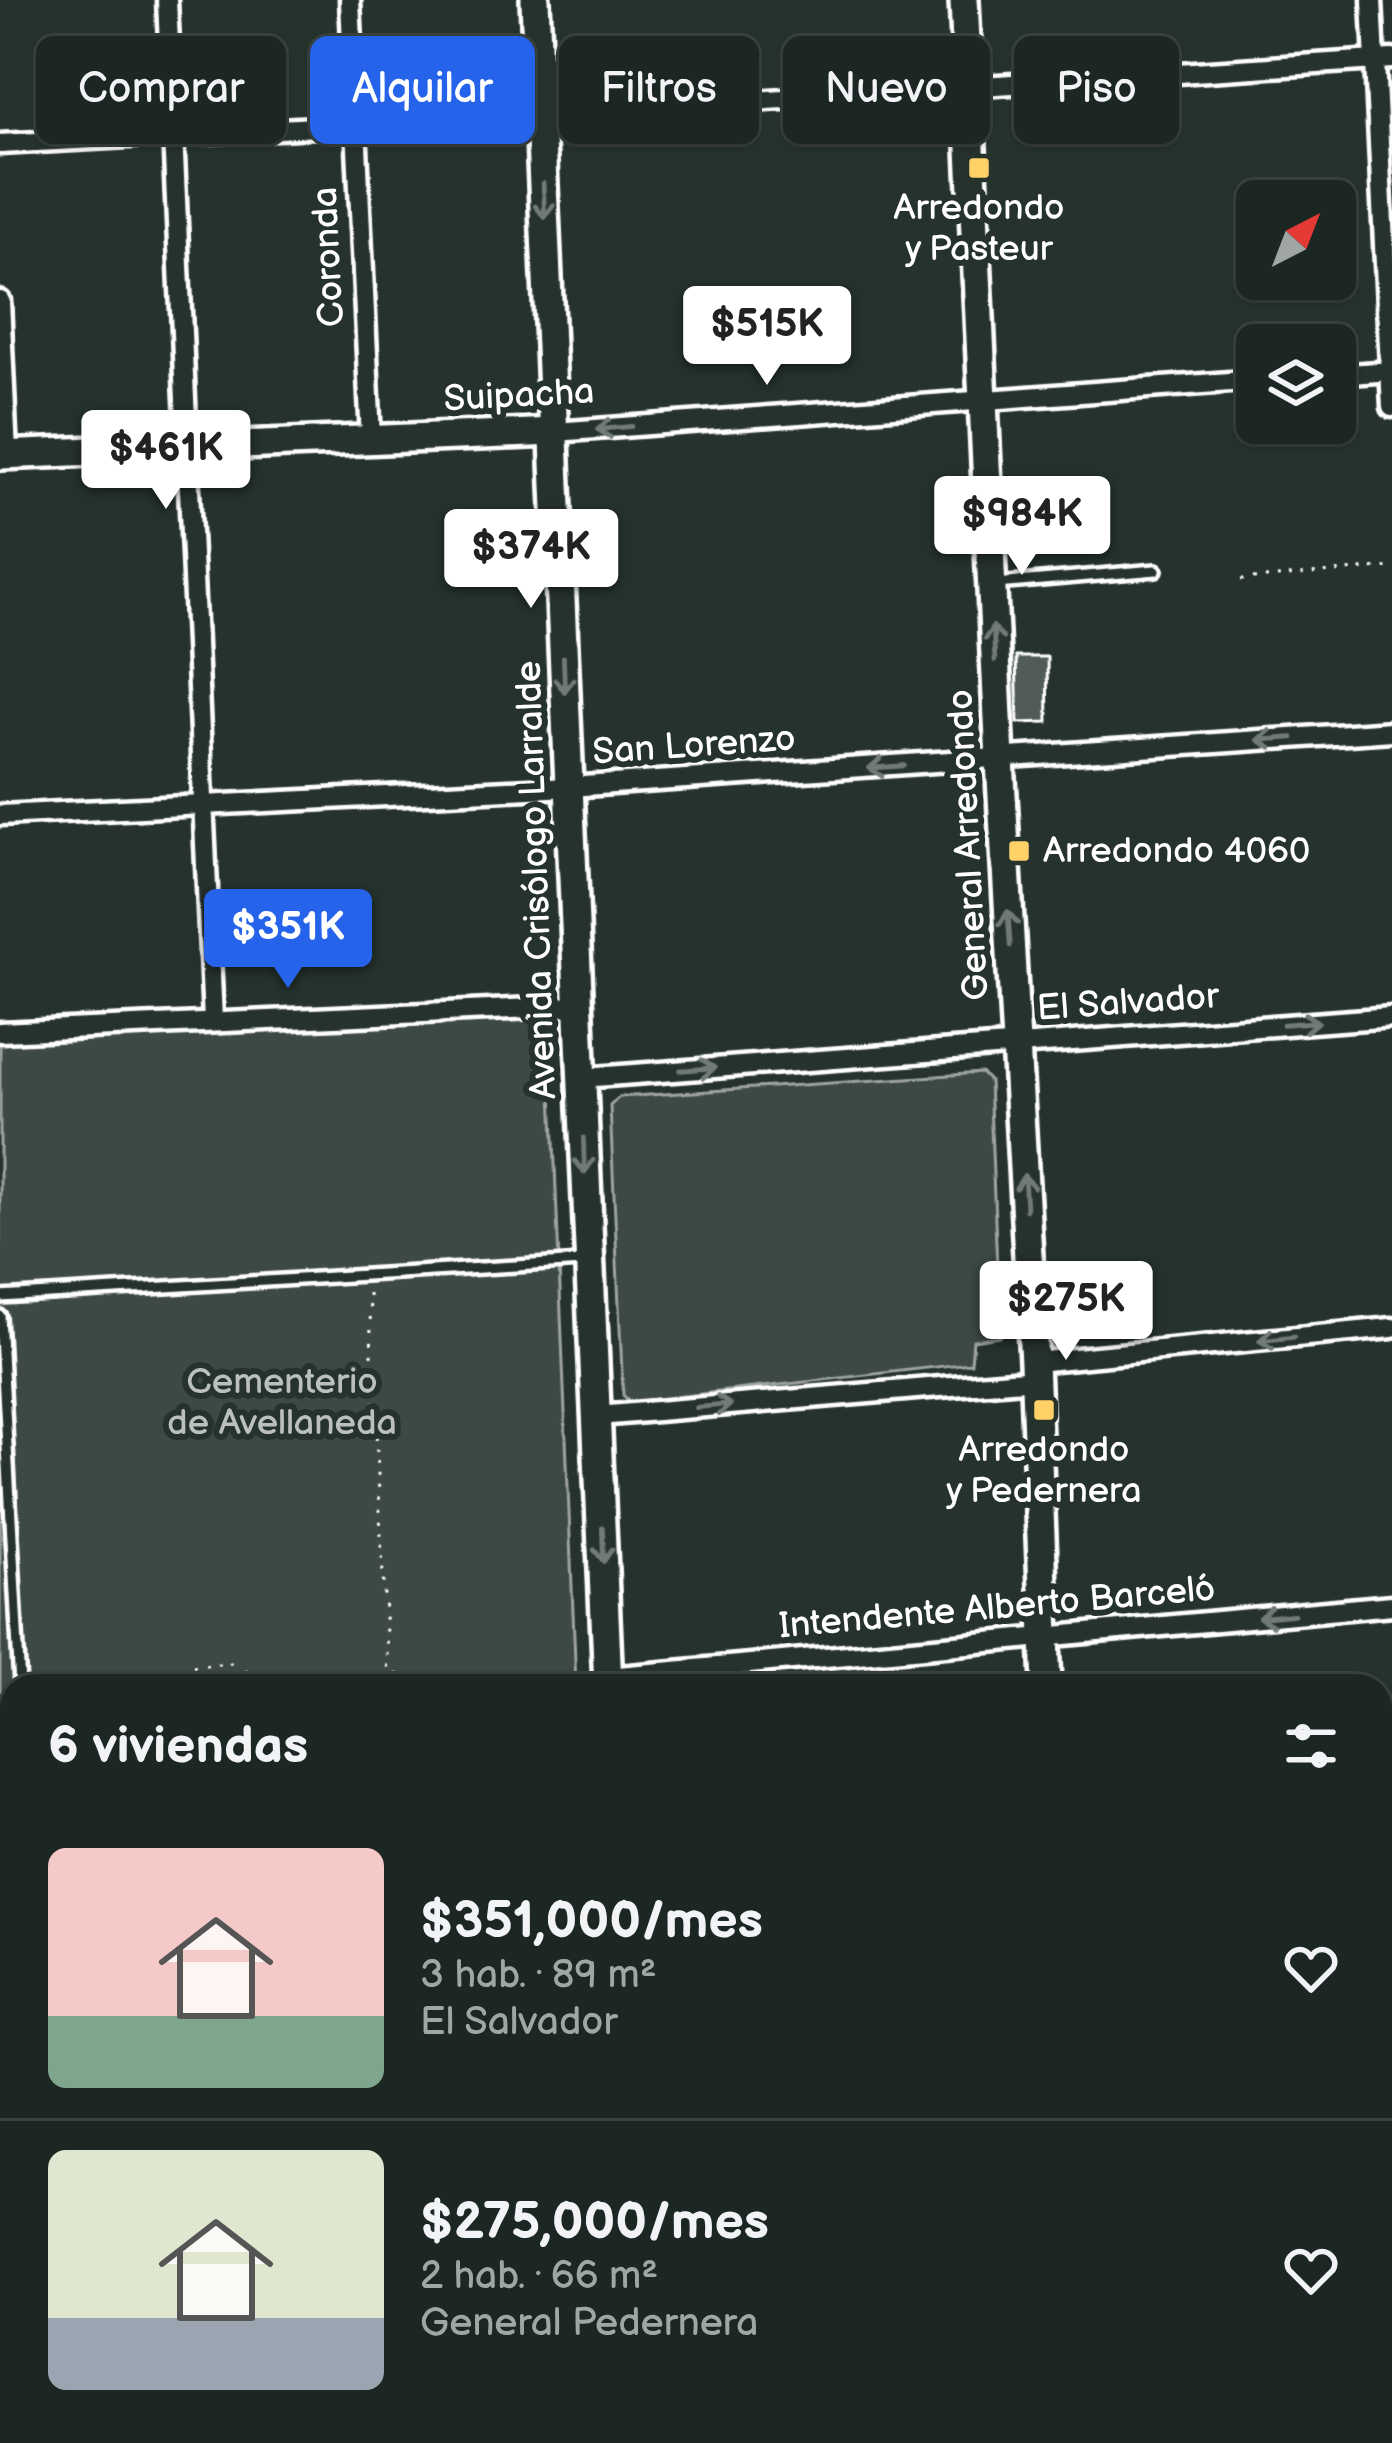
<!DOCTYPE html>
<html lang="es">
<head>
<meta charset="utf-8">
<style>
	body { margin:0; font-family:"Balsamiq Sans",sans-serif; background:#252e2a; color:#f1f3f6; height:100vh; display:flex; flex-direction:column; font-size:45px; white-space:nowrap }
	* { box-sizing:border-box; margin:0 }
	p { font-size:39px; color:#a0a5a5 }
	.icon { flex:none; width:66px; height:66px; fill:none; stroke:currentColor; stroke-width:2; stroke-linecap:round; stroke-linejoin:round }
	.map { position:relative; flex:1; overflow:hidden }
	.panel { position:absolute; left:0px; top:1674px; width:1392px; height:771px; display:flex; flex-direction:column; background:#1c2622; border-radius:36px 36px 0 0; box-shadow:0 3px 9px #0004,0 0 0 3px #3a4340 }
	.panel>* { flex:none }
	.guide { position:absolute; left:36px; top:36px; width:1320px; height:108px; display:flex; gap:24px }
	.needle { width:78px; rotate:42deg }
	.fabs { position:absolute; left:1236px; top:180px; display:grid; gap:24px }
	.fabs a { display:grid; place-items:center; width:120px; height:120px; border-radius:18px; background:#1c2622; box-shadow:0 3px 9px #0004,0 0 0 3px #3a4340; font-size:60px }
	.price { position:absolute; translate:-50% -102px; padding:0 27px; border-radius:12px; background:#fff; color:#222; font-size:39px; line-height:78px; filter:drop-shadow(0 3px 6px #0008) }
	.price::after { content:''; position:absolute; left:50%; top:72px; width:36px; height:27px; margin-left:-18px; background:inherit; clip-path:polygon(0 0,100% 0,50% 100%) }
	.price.on { background:#2563eb; color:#fff }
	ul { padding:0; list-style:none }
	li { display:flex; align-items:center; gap:36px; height:300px; padding:0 48px }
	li+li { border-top:3px solid #3a4340 }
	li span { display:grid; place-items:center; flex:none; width:336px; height:240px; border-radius:18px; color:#555 }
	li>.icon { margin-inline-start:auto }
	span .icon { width:144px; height:144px; fill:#fffc; stroke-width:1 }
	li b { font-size:51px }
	h2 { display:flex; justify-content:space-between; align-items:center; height:144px; padding:0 48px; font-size:51px }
	.chip { padding:0 42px; border-radius:18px; background:#1c2622; box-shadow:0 3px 9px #0004,0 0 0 3px #3a4340; font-size:42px; line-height:108px }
	.chip.on { background:#2563eb; color:#fff }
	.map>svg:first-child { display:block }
</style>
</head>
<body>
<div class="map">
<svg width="1392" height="2443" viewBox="0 0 1392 2443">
	<rect width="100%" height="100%" fill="#26332d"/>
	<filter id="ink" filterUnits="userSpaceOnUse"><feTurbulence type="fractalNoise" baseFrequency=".00833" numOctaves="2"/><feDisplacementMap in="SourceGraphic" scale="24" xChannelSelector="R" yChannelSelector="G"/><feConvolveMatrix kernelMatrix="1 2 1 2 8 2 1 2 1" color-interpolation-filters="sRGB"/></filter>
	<g filter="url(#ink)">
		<!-- green -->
		<g fill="#3e4944" stroke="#9ea4a2" stroke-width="3">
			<polygon points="549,1016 576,1686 12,1686 12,2412 0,2412 0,1038"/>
			<polygon points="981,1073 989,1081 1000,1336 973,1340 971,1363 630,1402 623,1395 610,1106 619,1097"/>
			<polygon points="525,2433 622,2433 626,2443 519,2443"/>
		</g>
		<!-- building -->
		<polygon fill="#515c57" stroke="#fff" stroke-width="3" points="1016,657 1047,657 1048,722 1018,723"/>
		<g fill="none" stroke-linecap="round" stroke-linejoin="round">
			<!-- lane casing -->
			<g stroke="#fff" stroke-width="18">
				<g id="lane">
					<polyline points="996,584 1156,570"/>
					<polyline points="0,1297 583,1262"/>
					<polyline points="0,1316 20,1686"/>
					<polyline points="0,2126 12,2125"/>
				</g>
			</g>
			<!-- street casing -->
			<g stroke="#fff" stroke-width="27">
				<g id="street">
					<polyline points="167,0 213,1021"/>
					<polyline points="350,0 371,439"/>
					<polyline points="1372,0 1392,407"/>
					<polyline points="0,144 540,115 1392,59"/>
					<polyline points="0,301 7,454"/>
					<polyline points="1335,375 1392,371"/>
					<polyline points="555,432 1257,380"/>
					<polyline points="0,815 569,787 1392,731"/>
					<polyline points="0,1032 578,1006"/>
					<polyline points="581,1078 1392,1017"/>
					<polyline points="1034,1362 1392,1328"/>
					<polyline points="598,1416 1035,1379"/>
					<polyline points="608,1677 1392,1605"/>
					<polyline points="1380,1969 1392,1967"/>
					<polyline points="1380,2331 1392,2329"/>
					<polyline points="121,2433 121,2443"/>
					<polyline points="507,2433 508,2443"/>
					<polyline points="0,2434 19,2433"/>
					<polyline points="177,2443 377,2433"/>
				</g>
			</g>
			<!-- secondary casing -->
			<g stroke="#fff" stroke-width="36">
				<g id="secondary">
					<polyline points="535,0 608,1686"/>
					<polyline points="964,0 1000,760 1034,1362 1047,1686"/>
					<polyline points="0,455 555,432"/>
					<polyline points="641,2433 641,2443"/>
					<polyline points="1083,2433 1083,2443"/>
				</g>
			</g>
			<!-- path -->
			<g stroke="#fff" stroke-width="3" stroke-dasharray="3 9" stroke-linecap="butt">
				<polyline points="1241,580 1392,567"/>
				<polyline points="369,1293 388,1675"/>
				<polyline points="190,1686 189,1666 233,1663 234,1672 251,1671 252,1686"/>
				<polyline points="351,1686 368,1675 407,1674 407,1686"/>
				<polyline points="458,1686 582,1677"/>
				<polyline points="0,1708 12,1707"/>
			</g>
			<!-- lane -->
			<use href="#lane" stroke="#26332d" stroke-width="9"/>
			<!-- street -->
			<use href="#street" stroke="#26332d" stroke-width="18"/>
			<!-- secondary -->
			<use href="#secondary" stroke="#26332d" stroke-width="27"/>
		</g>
		<!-- one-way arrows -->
		<defs><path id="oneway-shaft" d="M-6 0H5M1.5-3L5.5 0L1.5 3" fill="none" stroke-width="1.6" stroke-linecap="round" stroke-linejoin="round" transform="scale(3)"/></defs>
		<g stroke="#727a76">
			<use href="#oneway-shaft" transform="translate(544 201) rotate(87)"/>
			<use href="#oneway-shaft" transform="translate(614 428) rotate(175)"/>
			<use href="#oneway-shaft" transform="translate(994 643) rotate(-93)"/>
			<use href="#oneway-shaft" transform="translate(564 675) rotate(88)"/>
			<use href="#oneway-shaft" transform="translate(1275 739) rotate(176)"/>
			<use href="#oneway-shaft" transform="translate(886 767) rotate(176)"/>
			<use href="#oneway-shaft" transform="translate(1009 928) rotate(-94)"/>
			<use href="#oneway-shaft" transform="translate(1301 1023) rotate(-4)"/>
			<use href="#oneway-shaft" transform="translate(698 1069) rotate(-4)"/>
			<use href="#oneway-shaft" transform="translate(584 1156) rotate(88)"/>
			<use href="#oneway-shaft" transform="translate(1025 1192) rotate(-93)"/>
			<use href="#oneway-shaft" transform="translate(1276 1339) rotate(174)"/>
			<use href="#oneway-shaft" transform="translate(714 1406) rotate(-5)"/>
			<use href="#oneway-shaft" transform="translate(603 1545) rotate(88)"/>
			<use href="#oneway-shaft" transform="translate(1276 1616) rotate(175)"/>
		</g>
	</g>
	<!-- markers -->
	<g fill="#ffd166" stroke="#26332d" stroke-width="4.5">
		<rect x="967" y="156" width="24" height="24" rx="6"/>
		<rect x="1007" y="839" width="24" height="24" rx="6"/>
		<rect x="1032" y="1398" width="24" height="24" rx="6"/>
	</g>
	<g text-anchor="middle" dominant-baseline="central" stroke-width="12" stroke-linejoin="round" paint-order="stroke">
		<!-- poi labels -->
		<g font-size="36" fill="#fff" stroke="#26332d">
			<text x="979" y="208">Arredondo<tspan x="979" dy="41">y Pasteur</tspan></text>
			<text x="1043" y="851" text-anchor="start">Arredondo 4060</text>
			<text x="1044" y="1450">Arredondo<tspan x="1044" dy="41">y Pedernera</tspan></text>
		</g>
		<!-- street labels -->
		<g font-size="36" fill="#fff" stroke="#26332d">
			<text transform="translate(329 257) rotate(-93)">Coronda</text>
			<text transform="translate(519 396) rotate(-3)">Suipacha</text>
			<text transform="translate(694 746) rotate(-4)">San Lorenzo</text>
			<text transform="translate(969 845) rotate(-93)">General Arredondo</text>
			<text transform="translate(537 880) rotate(-92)">Avenida Crisólogo Larralde</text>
			<text transform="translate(1128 1003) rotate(-4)">El Salvador</text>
			<text transform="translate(997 1608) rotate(-5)">Intendente Alberto Barceló</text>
		</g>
		<!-- park labels -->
		<g font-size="36" fill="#bbbfbe" stroke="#26332d">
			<text x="282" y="1382">Cementerio<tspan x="282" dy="41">de Avellaneda</tspan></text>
		</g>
	</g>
</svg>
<div class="fabs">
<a><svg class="needle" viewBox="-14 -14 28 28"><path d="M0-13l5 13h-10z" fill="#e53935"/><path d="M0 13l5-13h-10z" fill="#a0a5a5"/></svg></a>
<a><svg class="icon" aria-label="layers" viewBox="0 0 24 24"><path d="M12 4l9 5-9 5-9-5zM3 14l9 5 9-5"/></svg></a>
</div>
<b class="price" style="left:767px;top:388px">$515K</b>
<b class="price" style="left:166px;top:512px">$461K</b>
<b class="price" style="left:1022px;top:578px">$984K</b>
<b class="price" style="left:531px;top:611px">$374K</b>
<b class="price on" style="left:288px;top:991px">$351K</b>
<b class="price" style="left:1066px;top:1363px">$275K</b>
<div class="guide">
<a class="chip">Comprar</a>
<a class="chip on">Alquilar</a>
<a class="chip">Filtros</a>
<a class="chip">Nuevo</a>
<a class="chip">Piso</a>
</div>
<section class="panel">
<h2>6 viviendas<svg class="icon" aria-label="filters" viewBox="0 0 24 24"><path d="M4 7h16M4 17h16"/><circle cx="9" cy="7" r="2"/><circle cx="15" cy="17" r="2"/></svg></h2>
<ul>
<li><span style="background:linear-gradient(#f6c9c9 70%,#7fa58c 0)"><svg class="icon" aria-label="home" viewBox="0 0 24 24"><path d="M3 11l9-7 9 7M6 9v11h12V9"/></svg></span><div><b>$351,000/mes</b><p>3 hab. · 89 m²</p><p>El Salvador</p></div><svg class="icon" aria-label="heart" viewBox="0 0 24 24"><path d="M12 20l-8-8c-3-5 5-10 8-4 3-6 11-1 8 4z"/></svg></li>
<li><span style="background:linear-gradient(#dfe7d0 70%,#9aa5b1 0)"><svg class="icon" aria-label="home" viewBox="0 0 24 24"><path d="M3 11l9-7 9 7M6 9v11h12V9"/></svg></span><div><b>$275,000/mes</b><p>2 hab. · 66 m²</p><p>General Pedernera</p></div><svg class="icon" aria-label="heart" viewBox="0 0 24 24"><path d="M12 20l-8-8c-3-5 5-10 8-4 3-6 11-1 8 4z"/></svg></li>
</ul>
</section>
</div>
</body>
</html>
